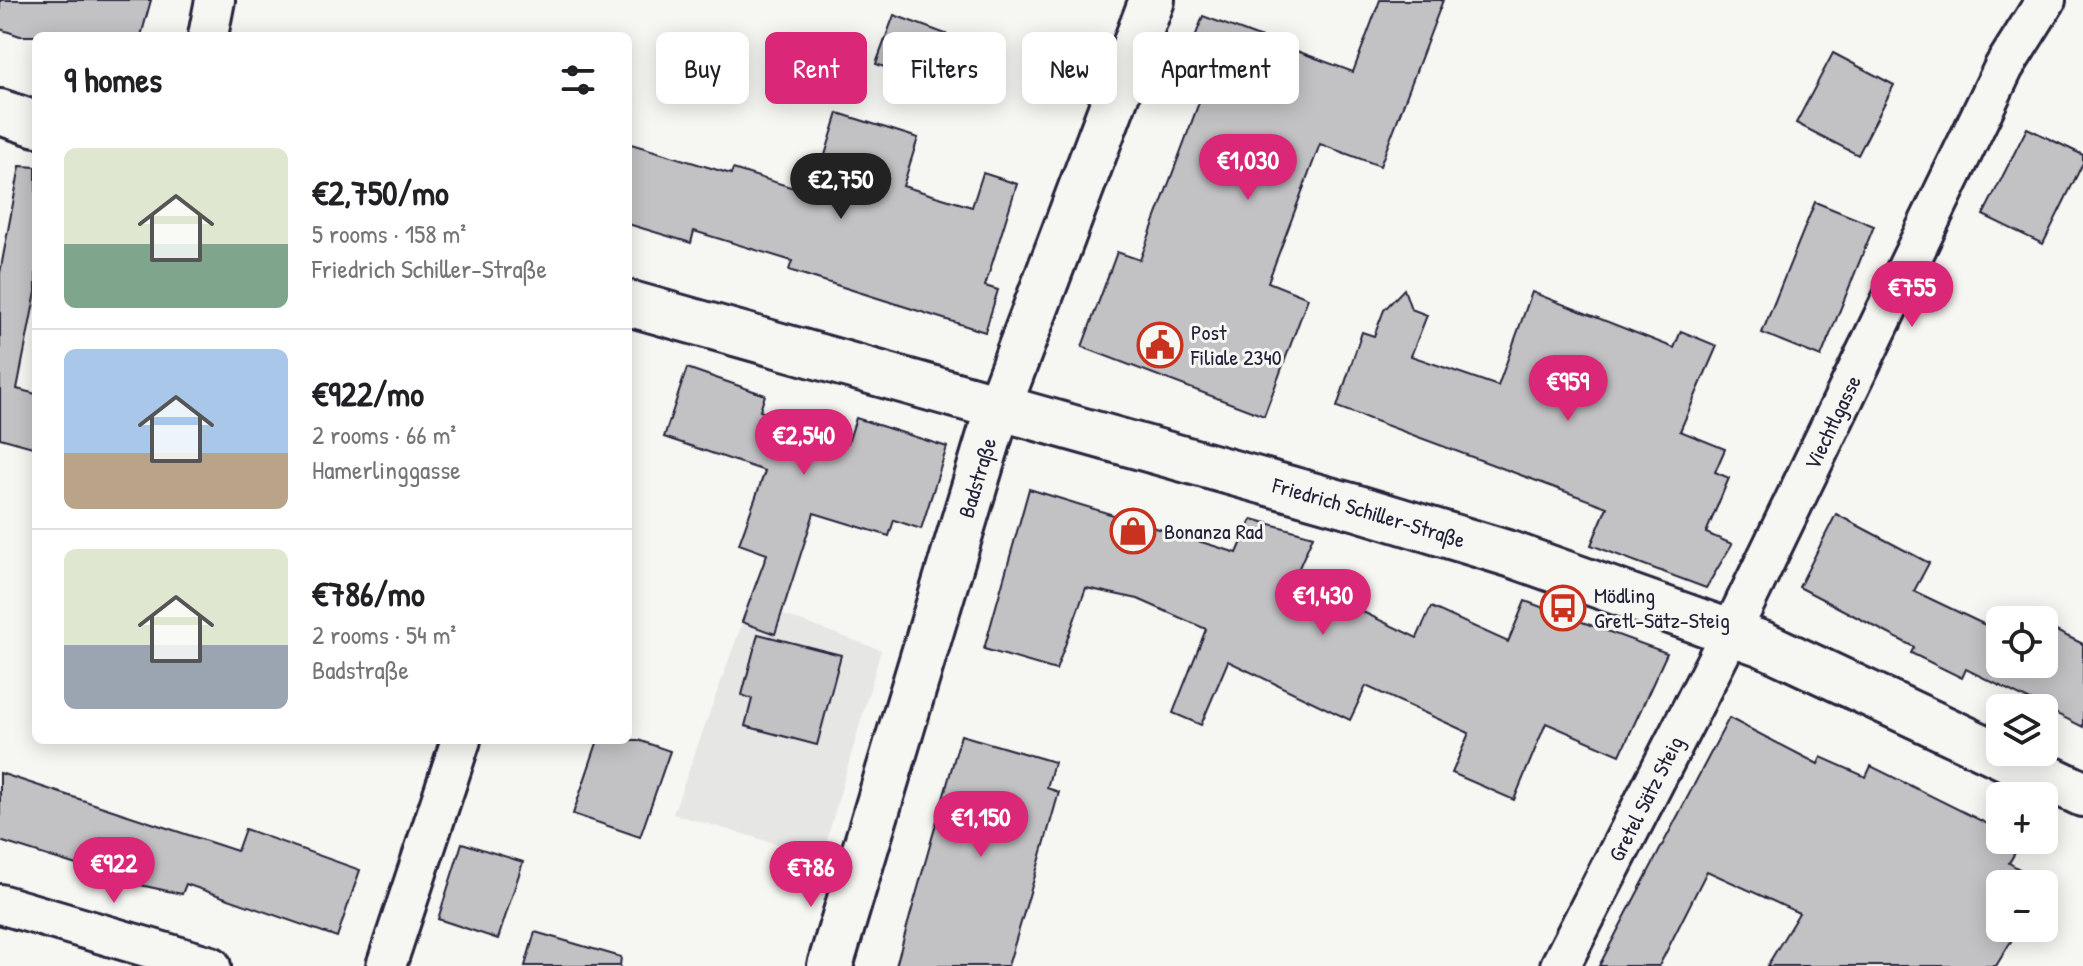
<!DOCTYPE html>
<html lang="en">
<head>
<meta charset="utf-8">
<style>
	body { margin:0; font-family:"Patrick Hand",sans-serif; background:#f2f2f2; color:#202124; height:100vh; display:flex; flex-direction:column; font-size:30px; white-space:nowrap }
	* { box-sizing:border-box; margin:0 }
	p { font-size:26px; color:#757577 }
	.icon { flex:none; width:44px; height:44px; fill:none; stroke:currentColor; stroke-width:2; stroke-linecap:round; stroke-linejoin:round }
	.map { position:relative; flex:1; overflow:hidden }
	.panel { position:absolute; left:32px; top:32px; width:600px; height:712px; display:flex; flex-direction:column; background:#fff; border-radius:12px; box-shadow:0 4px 20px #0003 }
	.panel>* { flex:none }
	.banner { position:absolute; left:656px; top:32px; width:760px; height:72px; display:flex; gap:16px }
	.fabs { position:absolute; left:1986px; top:606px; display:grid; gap:16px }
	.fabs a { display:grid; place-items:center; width:72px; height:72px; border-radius:12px; background:#fff; box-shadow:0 4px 20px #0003; font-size:40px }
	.price { position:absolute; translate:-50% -68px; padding:0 18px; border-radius:28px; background:#db2777; color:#fff; font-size:26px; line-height:52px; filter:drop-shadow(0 2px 4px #0008) }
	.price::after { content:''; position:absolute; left:50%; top:48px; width:24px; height:18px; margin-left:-12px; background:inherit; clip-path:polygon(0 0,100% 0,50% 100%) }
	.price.selected { background:#222; color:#fff }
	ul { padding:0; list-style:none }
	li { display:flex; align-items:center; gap:24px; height:200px; padding:0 32px }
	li+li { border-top:2px solid #e0e0e0 }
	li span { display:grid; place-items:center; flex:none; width:224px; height:160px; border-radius:12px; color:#555 }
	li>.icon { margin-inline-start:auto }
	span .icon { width:96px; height:96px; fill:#fffc; stroke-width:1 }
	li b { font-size:34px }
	h2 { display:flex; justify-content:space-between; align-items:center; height:96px; padding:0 32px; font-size:34px }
	.pill { padding:0 28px; border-radius:12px; background:#fff; box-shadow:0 4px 20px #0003; font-size:28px; line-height:72px }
	.pill.selected { background:#db2777; color:#fff }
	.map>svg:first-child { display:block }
</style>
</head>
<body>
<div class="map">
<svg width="2083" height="966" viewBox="0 0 2083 966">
	<rect width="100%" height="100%" fill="#f6f6f2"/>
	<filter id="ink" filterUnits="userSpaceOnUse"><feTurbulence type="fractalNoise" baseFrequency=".0125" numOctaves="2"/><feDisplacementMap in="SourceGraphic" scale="16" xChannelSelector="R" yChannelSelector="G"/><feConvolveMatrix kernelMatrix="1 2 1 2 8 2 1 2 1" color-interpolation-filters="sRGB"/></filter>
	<g filter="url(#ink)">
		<!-- built -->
		<polygon fill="#e6e6e4" points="812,430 839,440 781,614 881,650 822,857 673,814"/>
		<!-- building -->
		<g fill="#c2c2c4" stroke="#22223b" stroke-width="2">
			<polygon points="0,0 151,0 141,36 20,36 0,29"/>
			<polygon points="1380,0 1443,0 1380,166 1320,144 1268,282 1308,298 1264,416 1082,347 1117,252 1140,260 1201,97 1176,88 1203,16 1353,72"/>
			<polygon points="894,15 946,34 927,83 876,64"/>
			<polygon points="1833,53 1894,85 1858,155 1796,123"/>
			<polygon points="838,113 918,138 903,186 972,207 983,173 1017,184 985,286 998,290 985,332 789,270 792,261 694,231 691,243 628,224 628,143 731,174 733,169 813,194"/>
			<polygon points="2027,128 2083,155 2083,163 2043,244 1983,215"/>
			<polygon points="20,166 36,167 36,292 17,389 36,394 36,448 0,438 0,273"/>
			<polygon points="1815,202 1874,226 1821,357 1762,333"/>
			<polygon points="1404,289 1411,309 1427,315 1411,356 1498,386 1532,292 1674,348 1681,331 1717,346 1680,431 1725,449 1715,472 1729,478 1706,533 1732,544 1706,588 1591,545 1607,507 1337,407 1362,332 1374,336 1384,310"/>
			<polygon points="687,368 765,395 760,411 848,443 856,418 947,447 921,529 894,520 889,536 814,513 775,634 742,622 767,554 739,544 765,471 664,437"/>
			<polygon points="1029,489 1237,553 1252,519 1313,536 1294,579 1417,638 1431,607 1508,642 1525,601 1667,653 1620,755 1546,723 1514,800 1452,773 1469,733 1366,686 1350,720 1228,661 1201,725 1173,713 1206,629 1138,599 1086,588 1056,670 984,649"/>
			<polygon points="1836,514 1929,563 1914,591 2000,632 2000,664 2044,664 2044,625 2083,644 2083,727 1966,669 1962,678 1911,653 1914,647 1799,587"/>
			<polygon points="758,634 841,655 817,745 745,726 752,699 742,695"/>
			<polygon points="1729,718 1818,764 1821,757 1866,777 1871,766 2000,830 2000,840 2022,841 2009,863 2046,884 2044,887 2044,884 2000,884 2000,928 2019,928 1996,966 1767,966 1799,913 1707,871 1659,966 1599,966"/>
			<polygon points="961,735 1054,762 1047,788 1059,792 1040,859 1008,966 896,966"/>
			<polygon points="598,740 638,740 670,751 640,837 573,814"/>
			<polygon points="0,773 237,851 245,829 360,870 337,937 186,884 182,894 140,885 0,841"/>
			<polygon points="462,843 523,862 498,939 438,919"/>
			<polygon points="535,932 621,957 620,966 525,966"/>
		</g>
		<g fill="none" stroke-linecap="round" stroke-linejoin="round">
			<!-- minor casing -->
			<g stroke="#22223b" stroke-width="44">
				<g id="minor">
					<polyline points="208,36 215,0"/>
					<polyline points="0,904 211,966"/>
					<polyline points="386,966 461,740"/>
					<path id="s1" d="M1560 966 1731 632 2004 67 2046 0"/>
				</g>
			</g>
			<!-- tertiary casing -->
			<g stroke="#22223b" stroke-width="50">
				<g id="tertiary">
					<path id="s2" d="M830 966 998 408"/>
				</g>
			</g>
			<!-- primary casing -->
			<g stroke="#22223b" stroke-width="50">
				<g id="primary">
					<polyline points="0,112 36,124"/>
					<path id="s3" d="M628 303 1358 508 1513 555 1763 644 2083 794"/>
					<polyline points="998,408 1152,0"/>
				</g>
			</g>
			<!-- minor -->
			<use href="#minor" stroke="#f6f6f2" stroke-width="38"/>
			<!-- tertiary -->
			<use href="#tertiary" stroke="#f6f6f2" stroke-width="44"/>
			<!-- primary -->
			<use href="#primary" stroke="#f6f6f2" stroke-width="44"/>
		</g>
	</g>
	<!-- icons -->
	<defs>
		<g id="civic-ring" transform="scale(2.3)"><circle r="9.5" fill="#f6f6f2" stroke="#c8321e" stroke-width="1.5"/><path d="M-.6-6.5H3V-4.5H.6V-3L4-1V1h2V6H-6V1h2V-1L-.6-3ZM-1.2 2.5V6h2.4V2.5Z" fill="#c8321e"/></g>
		<g id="shop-ring" transform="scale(2.3)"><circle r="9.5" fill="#f6f6f2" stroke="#c8321e" stroke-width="1.5"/><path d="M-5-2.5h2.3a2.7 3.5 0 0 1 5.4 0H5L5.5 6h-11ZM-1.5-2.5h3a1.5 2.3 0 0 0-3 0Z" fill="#c8321e"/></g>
		<g id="bus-ring" transform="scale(2.3)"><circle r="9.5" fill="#f6f6f2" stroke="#c8321e" stroke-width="1.5"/><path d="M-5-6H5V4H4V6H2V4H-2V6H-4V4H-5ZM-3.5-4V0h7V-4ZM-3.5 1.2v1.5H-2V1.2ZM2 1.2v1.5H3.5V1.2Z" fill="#c8321e"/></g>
	</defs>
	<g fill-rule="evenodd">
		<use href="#civic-ring" x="1160" y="345"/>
		<use href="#shop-ring" x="1133" y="531"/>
		<use href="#bus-ring" x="1563" y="608"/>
	</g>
	<g text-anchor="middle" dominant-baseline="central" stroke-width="6" stroke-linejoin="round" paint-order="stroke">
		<!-- poi labels -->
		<g font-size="22" fill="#22223b" stroke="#f6f6f2" text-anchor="start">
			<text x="1191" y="332">Post<tspan x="1191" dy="25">Filiale 2340</tspan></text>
			<text x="1164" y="531">Bonanza Rad</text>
			<text x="1594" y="595">Mödling<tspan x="1594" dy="25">Gretl-Sätz-Steig</tspan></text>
		</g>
		<!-- street labels -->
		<g font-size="22" fill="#22223b" stroke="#f6f6f2">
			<text stroke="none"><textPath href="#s1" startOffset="608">Viechtlgasse</textPath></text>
			<text stroke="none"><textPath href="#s2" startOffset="510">Badstraße</textPath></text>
			<text stroke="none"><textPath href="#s3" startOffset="770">Friedrich Schiller-Straße</textPath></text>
			<text stroke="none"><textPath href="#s1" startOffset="188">Gretel Sätz Steig</textPath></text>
		</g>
	</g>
</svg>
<div class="fabs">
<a><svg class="icon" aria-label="locate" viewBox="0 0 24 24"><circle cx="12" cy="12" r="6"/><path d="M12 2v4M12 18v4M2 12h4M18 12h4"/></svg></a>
<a><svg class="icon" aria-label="layers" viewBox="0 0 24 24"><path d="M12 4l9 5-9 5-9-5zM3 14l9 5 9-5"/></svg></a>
<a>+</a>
<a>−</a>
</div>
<b class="price" style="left:1248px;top:202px">€1,030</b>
<b class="price selected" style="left:841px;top:221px">€2,750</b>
<b class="price" style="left:1912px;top:329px">€755</b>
<b class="price" style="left:1568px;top:423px">€959</b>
<b class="price" style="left:804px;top:477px">€2,540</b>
<b class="price" style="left:1323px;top:637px">€1,430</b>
<b class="price" style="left:981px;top:859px">€1,150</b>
<b class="price" style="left:114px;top:905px">€922</b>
<b class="price" style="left:811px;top:909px">€786</b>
<div class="banner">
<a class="pill">Buy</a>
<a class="pill selected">Rent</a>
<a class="pill">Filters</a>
<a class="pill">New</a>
<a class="pill">Apartment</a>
</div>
<section class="panel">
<h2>9 homes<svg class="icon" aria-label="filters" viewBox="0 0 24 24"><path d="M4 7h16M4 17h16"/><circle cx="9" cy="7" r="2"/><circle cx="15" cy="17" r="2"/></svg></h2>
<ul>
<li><span style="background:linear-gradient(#dfe7d0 60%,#7fa58c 0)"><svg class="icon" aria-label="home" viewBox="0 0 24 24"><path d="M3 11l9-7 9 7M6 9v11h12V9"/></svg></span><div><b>€2,750/mo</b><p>5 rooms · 158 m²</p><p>Friedrich Schiller-Straße</p></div></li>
<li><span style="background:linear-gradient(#a9c7e8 65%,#b9a48a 0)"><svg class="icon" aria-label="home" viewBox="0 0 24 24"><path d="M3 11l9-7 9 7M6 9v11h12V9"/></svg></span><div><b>€922/mo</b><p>2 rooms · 66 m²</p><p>Hamerlinggasse</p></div></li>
<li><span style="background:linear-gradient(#dfe7d0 60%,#9aa5b1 0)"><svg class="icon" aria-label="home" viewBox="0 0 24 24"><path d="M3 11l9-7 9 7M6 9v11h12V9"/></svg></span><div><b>€786/mo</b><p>2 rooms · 54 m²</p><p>Badstraße</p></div></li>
</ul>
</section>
</div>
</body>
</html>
